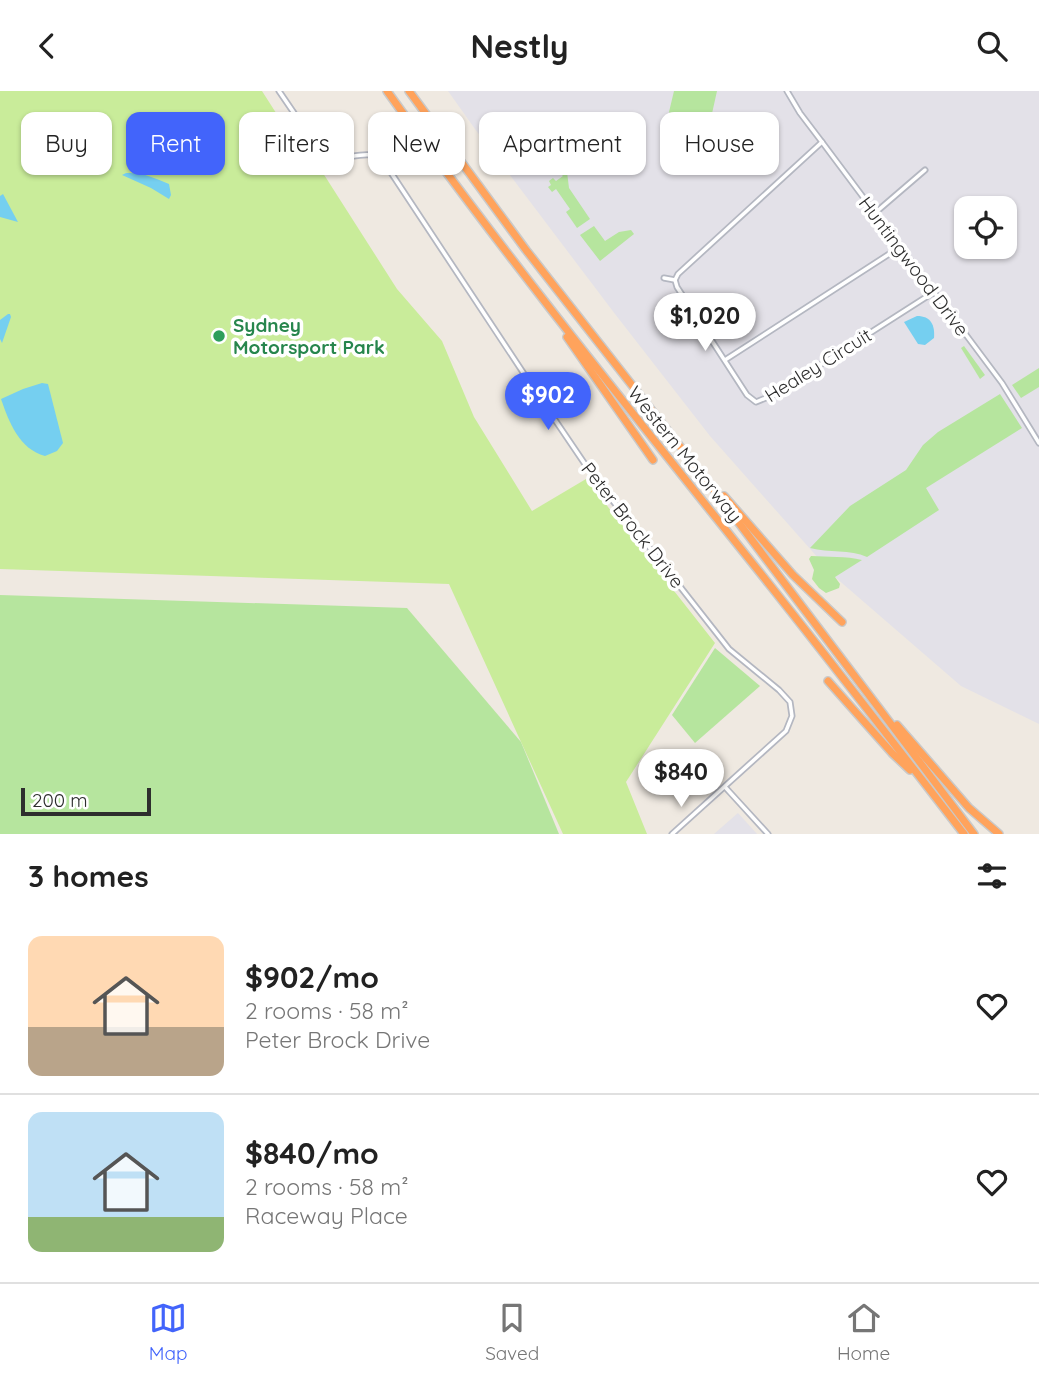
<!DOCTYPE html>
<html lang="en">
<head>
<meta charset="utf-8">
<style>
	body { margin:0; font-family:Quicksand,sans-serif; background:#f2f2f2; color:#222; height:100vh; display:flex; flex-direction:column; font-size:26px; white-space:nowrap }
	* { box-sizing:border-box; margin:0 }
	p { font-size:23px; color:#767676 }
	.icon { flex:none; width:38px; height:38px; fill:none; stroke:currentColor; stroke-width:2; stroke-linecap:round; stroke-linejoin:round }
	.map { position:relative; height:743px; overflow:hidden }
	.drawer { display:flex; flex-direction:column; background:#fff; flex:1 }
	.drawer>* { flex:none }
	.guide { position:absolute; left:21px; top:21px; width:998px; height:63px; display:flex; gap:14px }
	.tools { position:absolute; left:954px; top:105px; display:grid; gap:14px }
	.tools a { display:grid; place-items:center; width:63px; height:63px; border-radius:14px; background:#fff; box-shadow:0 2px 5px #0004; font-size:35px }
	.scale { position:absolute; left:21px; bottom:18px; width:130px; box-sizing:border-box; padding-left:7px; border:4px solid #2e2e2e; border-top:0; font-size:19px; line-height:24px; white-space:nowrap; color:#2e2e2e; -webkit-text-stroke:5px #fff; paint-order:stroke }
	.price { position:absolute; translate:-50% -60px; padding:0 16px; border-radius:24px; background:#fff; color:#222; font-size:23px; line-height:46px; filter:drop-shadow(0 2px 4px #0008) }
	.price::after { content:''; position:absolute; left:50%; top:42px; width:21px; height:16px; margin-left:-10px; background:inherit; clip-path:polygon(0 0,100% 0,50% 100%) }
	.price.selected { background:#4264fb; color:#fff }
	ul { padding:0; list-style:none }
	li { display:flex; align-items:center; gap:21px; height:175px; padding:0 28px }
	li+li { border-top:2px solid #e0e0e0 }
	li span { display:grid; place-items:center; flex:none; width:196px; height:140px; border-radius:14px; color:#555 }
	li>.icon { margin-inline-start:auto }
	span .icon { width:84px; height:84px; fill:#fffc; stroke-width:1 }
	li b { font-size:30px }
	h2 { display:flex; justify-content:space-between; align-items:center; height:84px; padding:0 28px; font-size:30px }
	.chip { padding:0 24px; border-radius:14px; background:#fff; box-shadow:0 2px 5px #0004; font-size:24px; line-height:63px }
	.chip.selected { background:#4264fb; color:#fff }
	header { display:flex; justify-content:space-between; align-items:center; height:91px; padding:0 28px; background:#fff; font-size:32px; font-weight:800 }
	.tabs { display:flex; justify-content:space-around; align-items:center; height:98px; border-top:2px solid #e0e0e0; background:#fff; font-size:19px; color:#767676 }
	.tabs a { display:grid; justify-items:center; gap:4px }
	.tabs .selected { color:#4264fb }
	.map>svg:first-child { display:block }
</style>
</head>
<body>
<header><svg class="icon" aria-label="back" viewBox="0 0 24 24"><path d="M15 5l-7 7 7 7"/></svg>Nestly<svg class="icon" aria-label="search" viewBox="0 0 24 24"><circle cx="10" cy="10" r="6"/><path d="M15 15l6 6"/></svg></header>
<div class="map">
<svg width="1039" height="743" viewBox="0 0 1039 743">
	<rect width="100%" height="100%" fill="#efe9e1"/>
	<!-- industrial -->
	<g fill="#e3e1e8" fill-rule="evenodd">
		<path d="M448 0H1039V633L961 595 835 486 710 345 615 223 475 38ZM966 117H1004V156H966Z"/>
		<polygon points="738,722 757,743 714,743"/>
	</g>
	<!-- green -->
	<g fill="#b6e59e">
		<polygon points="674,0 717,0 709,36 718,39 718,41 686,34 686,31 681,29 680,31 683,33 674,30 669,21"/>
		<polygon points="564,81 567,81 569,97 590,128 577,137 566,121 570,118 556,98 552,101 548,96 551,94 549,90 553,87 556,90 563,85 561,83"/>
		<polygon points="594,135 605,150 619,141 631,139 634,143 600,170 580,144"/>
		<polygon points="964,255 985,284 980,288 961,257"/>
		<polygon points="1039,277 1039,296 1021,307 1012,294"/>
		<path d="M1000 303 1022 337 926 397 939 419 867 466C850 458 829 462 810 457L850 415 906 379 923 354 938 341Z"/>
		<path d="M811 465C828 466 846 465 862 469L835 486 840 493 839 497 826 502 819 497 812 488 814 479 809 468Z"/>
		<polygon points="0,504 407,517 521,651 559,743 0,743"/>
		<polygon points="715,557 760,595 695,652 672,624"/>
	</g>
	<!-- pitch -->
	<polygon fill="#c9ec9a" points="0,0 262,0 278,25 284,21 397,198 442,250 474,326 532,420 586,388 715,552 626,691 647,743 563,743 449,493 0,478"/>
	<!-- water -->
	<g fill="#75cff0">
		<path d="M126 82C142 81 155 87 169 93L171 104 169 108 151 97 122 84Z"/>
		<polygon points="3,103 18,131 0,126 0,105"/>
		<polygon points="8,223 10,223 11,226 2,252 0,248 0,229"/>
		<path d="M917 225C931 225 935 234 934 247L925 254 918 253 904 231Z"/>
		<path d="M42 292 48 293 63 352 57 360 45 365C19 358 9 331 1 308L23 298Z"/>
	</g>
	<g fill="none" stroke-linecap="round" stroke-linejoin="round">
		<!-- minor casing -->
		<g stroke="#b4b7c1" stroke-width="7">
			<g id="minor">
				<path d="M279 0 324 66C342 72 366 57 382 68L532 295 591 382 729 558 779 599 790 611 792 625 786 640 672 743"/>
				<polyline points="787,0 800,22 822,51 1002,292 1039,352"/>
				<polyline points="822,51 678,183 675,189 677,196 747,304 756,311 773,304 934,201"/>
				<polyline points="875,122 925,79"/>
				<polyline points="664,187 675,189"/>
				<polyline points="725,269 900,156"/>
				<polyline points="725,696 768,743"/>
			</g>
		</g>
		<!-- motorway casing -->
		<g stroke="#c9c9c9" stroke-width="10">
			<g id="motorway">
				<path d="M387 0C508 169 639 330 769 493 835 576 899 659 964 743"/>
				<polyline points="409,0 526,159 711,395 974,743"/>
				<polyline points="567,246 653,369"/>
				<polyline points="724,405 793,484 842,531"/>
				<polyline points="828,590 892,662 910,679"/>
				<polyline points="897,634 969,717 999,743"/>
			</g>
		</g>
		<!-- minor -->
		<use href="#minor" stroke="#fff" stroke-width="3.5"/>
		<!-- motorway -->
		<use href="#motorway" stroke="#ffa35c" stroke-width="7"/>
	</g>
	<!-- markers -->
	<circle fill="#2e9e5b" stroke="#fff" stroke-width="2.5" cx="219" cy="245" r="7"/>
	<g text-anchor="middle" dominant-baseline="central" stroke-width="7" stroke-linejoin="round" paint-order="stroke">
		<!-- street labels -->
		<g font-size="19" fill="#2e2e2e" stroke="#fff">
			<text transform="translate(914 175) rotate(53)">Huntingwood Drive</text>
			<text transform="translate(818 274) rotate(-32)">Healey Circuit</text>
			<text transform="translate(685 363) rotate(51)">Western Motorway</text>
			<text transform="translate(633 434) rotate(52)">Peter Brock Drive</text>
		</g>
		<!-- leisure labels -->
		<g font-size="19" font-weight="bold" fill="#27864d" stroke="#fff" text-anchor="start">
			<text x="233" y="234">Sydney<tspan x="233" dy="22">Motorsport Park</tspan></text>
		</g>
	</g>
</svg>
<div class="tools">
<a><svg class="icon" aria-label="locate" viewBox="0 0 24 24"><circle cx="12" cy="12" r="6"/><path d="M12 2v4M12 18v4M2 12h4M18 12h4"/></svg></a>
</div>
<div class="scale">200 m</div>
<b class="price" style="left:705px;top:262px">$1,020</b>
<b class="price selected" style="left:548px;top:341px">$902</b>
<b class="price" style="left:681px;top:718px">$840</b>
<div class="guide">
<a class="chip">Buy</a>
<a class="chip selected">Rent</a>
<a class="chip">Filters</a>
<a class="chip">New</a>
<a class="chip">Apartment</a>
<a class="chip">House</a>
</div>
</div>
<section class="drawer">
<h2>3 homes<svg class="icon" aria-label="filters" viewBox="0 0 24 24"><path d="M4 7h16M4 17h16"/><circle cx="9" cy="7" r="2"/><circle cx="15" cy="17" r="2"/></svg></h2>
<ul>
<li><span style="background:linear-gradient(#ffd9b3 65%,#b9a48a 0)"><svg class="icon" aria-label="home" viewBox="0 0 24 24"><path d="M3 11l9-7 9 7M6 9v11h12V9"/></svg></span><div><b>$902/mo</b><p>2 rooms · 58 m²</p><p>Peter Brock Drive</p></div><svg class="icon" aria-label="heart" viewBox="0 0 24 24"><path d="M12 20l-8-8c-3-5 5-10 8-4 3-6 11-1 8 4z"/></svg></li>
<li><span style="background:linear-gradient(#bfe0f5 75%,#8fb573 0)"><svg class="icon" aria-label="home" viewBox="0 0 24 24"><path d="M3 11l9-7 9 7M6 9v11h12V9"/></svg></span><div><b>$840/mo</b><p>2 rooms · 58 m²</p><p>Raceway Place</p></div><svg class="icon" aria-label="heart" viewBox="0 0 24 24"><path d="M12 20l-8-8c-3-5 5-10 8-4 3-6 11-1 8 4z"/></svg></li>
</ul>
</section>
<nav class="tabs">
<a class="selected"><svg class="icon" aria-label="map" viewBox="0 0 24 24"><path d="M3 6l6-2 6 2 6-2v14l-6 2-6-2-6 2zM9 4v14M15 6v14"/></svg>Map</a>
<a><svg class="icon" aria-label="saved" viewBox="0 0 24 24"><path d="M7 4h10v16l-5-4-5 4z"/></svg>Saved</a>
<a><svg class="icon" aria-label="home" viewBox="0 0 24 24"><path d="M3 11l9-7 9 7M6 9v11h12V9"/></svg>Home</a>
</nav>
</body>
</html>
